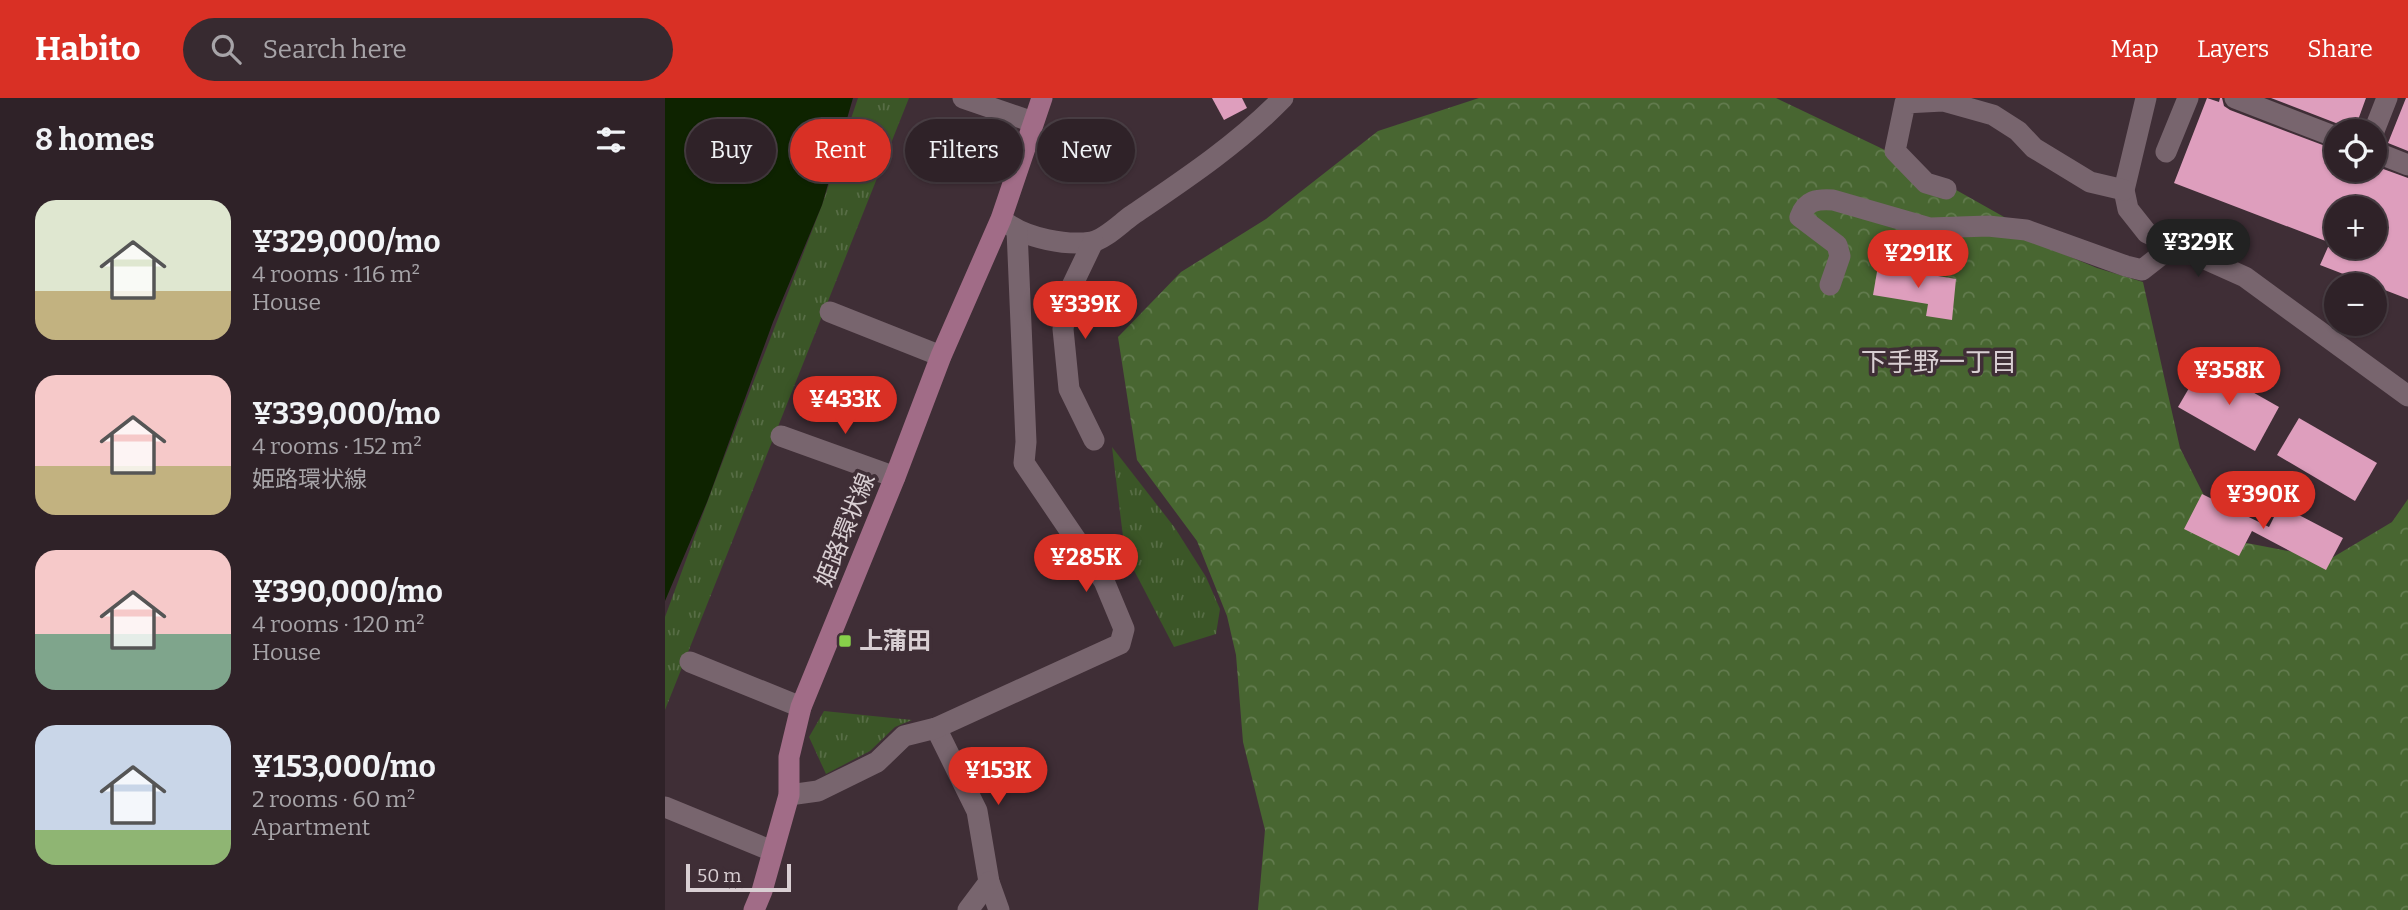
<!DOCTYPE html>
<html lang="en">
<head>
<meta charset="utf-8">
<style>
	body { margin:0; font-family:Bitter,"Noto Sans JP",serif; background:#372a30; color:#f1f3f6; height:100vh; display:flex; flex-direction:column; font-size:26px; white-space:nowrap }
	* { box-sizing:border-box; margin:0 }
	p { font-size:23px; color:#a7a4a8 }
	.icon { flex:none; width:38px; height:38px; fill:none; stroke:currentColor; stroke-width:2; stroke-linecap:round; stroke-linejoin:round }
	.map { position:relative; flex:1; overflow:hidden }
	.sheet { display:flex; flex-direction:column; background:#2f2228; width:665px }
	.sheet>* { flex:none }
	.banner { position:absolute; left:21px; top:21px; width:665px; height:63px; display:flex; gap:14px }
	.controls { position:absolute; left:1659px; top:21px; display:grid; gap:14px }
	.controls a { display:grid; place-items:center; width:63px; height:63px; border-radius:50%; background:#2f2228; box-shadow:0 2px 5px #0004,0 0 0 2px #4a3f45; font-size:35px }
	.scale { position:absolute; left:21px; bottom:18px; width:105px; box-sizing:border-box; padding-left:7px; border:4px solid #d9cfd3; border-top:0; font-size:19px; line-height:24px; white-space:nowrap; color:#d9cfd3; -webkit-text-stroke:5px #3f2e36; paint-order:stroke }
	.price { position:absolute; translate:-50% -60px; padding:0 16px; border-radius:24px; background:#d93025; color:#fff; font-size:23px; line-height:46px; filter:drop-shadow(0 2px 4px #0008) }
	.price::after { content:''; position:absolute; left:50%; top:42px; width:21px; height:16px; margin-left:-10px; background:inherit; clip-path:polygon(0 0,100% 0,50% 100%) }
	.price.on { background:#222; color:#fff }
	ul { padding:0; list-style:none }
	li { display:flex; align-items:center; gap:21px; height:175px; padding:0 35px }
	li span { display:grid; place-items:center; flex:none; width:196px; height:140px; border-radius:21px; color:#555 }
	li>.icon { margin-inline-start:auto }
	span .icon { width:84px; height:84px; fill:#fffc; stroke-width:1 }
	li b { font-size:30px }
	h2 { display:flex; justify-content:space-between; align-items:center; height:84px; padding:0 35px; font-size:30px }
	.pill { padding:0 24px; border-radius:32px; background:#2f2228; box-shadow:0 2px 5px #0004,0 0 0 2px #4a3f45; font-size:24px; line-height:63px }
	.pill.on { background:#d93025; color:#fff }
	header { display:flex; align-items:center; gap:42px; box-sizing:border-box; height:98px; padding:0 35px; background:#d93025; color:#fff }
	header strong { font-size:33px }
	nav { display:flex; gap:38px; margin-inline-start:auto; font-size:24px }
	.search { width:490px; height:63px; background:#372a30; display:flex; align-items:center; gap:18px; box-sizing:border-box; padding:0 24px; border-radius:38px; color:#a7a4a8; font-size:26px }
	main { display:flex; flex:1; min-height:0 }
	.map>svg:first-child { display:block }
</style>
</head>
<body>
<header>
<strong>Habito</strong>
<div class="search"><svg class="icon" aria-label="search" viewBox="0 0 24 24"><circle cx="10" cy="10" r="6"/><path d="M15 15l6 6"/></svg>Search here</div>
<nav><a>Map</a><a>Layers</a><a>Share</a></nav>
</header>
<main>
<section class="sheet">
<h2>8 homes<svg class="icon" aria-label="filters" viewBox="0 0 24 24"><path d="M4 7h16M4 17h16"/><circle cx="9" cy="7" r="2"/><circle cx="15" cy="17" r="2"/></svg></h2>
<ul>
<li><span style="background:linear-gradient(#dfe7d0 65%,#c2b280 0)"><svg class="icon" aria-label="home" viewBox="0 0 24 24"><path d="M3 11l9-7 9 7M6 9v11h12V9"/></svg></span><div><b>¥329,000/mo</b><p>4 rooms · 116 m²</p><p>House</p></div></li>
<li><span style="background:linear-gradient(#f6c9c9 65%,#c2b280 0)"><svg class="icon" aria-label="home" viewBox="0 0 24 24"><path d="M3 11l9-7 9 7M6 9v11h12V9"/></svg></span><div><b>¥339,000/mo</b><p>4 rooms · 152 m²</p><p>姫路環状線</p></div></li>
<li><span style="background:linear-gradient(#f6c9c9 60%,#7fa58c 0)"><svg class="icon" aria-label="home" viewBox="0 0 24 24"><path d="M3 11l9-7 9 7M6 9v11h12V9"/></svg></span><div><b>¥390,000/mo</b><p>4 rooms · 120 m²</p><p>House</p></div></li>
<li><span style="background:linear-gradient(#c9d6e8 75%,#8fb573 0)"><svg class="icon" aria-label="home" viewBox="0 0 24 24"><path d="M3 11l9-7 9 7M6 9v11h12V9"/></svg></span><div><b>¥153,000/mo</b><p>2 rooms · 60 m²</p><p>Apartment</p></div></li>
</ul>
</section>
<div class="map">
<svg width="1743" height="812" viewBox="0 0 1743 812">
	<defs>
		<pattern id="forest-crowns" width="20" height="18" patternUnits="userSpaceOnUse" patternTransform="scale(1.75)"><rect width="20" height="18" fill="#486631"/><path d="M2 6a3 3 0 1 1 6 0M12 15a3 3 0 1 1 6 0" fill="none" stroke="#627b4e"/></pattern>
		<pattern id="park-tufts" width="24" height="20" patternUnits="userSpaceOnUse" patternTransform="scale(1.75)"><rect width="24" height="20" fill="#3b5627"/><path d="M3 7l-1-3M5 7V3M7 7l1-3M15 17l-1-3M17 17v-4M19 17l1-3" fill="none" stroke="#576d45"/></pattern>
	</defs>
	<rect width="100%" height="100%" fill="#3f2e36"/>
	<!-- forest -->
	<polygon fill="url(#forest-crowns)" points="814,0 1111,0 1222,53 1348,124 1389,152 1432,170 1478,184 1515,350 1561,441 1665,461 1727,424 1743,401 1743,812 593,812 600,732 578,644 571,557 562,518 532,443 472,362 453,239 516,174 601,121 713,33"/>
	<!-- park -->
	<g fill="url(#park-tufts)">
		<polygon points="193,0 244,0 0,612 0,519 49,386 157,107"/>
		<polygon points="447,349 510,430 541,479 555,511 551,536 509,549 460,455"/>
		<polygon points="159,613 247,622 230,629 205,653 161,676 144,639"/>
	</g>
	<!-- water -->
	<polygon fill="#0e2300" points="0,0 188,0 157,107 108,224 42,404 0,503"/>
	<!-- building -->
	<g fill="#de9ebd">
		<polygon points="547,0 577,0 582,10 559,22"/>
		<polygon points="1542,0 1554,4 1555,0 1557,0 1559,8 1565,12 1671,52 1671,72 1710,72 1710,68 1743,80 1743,201 1655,167 1663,149 1710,149 1710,110 1671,110 1671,147 1509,85"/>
		<polygon points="1606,0 1701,0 1689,33 1682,33 1676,27"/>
		<polygon points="1741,0 1743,0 1743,53 1723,45"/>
		<polygon points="410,24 413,40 389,46 385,30"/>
		<polygon points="1213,168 1291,181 1287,222 1261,218 1263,206 1208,197"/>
		<polygon points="1538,266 1614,309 1590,353 1513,309"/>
		<polygon points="1634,320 1712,365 1690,403 1612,357"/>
		<polygon points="1537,396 1604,429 1615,407 1678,440 1661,472 1587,433 1574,458 1519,431"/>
	</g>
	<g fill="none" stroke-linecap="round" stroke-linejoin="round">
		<!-- minor -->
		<g stroke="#78656e" stroke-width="21">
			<polyline points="298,0 368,24"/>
			<polyline points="1481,0 1459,92 1463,111 1482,135 1580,179 1743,298"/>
			<polyline points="1570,0 1671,39"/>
			<polyline points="1709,33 1722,0"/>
			<polyline points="1501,54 1523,0"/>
			<polyline points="1710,54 1743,67"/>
			<polyline points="1281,91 1261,85 1230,53 1240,5 1278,3 1328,17 1353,33 1369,50 1425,84 1459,92"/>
			<path d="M343 126C363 140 401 148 426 144 439 142 455 126 466 118 519 82 572 47 618 0"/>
			<polyline points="428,144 405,192 398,231 404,291 429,342"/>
			<path d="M1165 187 1175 158 1172 147 1135 119C1141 102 1152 101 1168 102L1265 130 1323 128 1361 132 1461 168 1477 172 1500 154 1504 145"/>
			<polyline points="165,214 276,258"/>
			<polyline points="116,338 230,379"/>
			<polyline points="25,564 136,609"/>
			<polyline points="271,630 312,713 324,784 334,812"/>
			<polyline points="124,697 153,693 212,664 239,638 271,630 455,546 459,531 439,483 359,365 361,344 352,132"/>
			<polyline points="0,709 107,753"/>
			<polyline points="303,812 324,784"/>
		</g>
		<!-- major -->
		<polyline stroke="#a16c87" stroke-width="21" points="89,812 97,793 124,697 124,659 136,609 230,379 276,258 336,121 377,0"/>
	</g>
	<!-- markers -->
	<rect fill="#87cf4a" stroke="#3f2e36" stroke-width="2.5" x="173" y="536" width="14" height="14" rx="3.5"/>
	<g text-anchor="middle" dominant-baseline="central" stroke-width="7" stroke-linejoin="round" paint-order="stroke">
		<!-- street labels -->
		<g font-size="24" fill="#d9cfd3" stroke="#3f2e36">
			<text transform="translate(180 432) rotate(-68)">姫路環状線</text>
		</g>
		<!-- poi labels -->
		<g font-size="24" font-weight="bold" fill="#d9cfd3" stroke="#3f2e36" text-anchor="start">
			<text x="194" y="543">上蒲田</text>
		</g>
		<!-- neighbourhood labels -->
		<g font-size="26" fill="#d9cfd3" stroke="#3f2e36">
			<text x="1274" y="264">下手野一丁目</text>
		</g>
	</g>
</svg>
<div class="controls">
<a><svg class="icon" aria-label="locate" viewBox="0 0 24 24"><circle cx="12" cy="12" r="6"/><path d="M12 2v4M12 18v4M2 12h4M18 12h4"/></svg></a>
<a>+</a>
<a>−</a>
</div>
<div class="scale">50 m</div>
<b class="price on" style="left:1533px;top:181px">¥329K</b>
<b class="price" style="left:1253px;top:192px">¥291K</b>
<b class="price" style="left:420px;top:243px">¥339K</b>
<b class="price" style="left:1564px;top:309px">¥358K</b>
<b class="price" style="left:180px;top:338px">¥433K</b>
<b class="price" style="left:1598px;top:433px">¥390K</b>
<b class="price" style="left:421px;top:496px">¥285K</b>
<b class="price" style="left:333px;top:709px">¥153K</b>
<div class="banner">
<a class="pill">Buy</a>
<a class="pill on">Rent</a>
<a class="pill">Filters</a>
<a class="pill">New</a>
</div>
</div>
</main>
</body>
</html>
